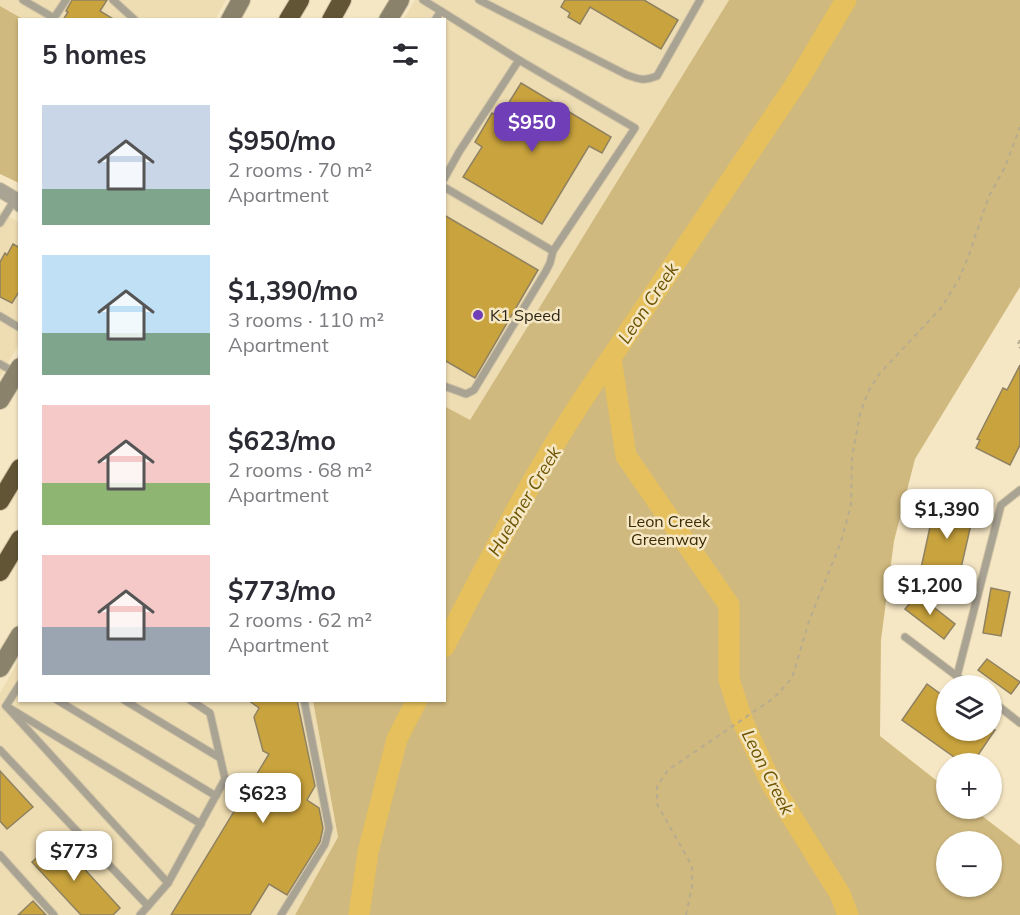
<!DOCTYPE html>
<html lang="en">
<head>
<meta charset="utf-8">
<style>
	body { margin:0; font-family:Mulish,sans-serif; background:#f2f2f3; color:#2b2b33; height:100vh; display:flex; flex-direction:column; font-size:22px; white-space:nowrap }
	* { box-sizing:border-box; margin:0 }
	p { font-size:20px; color:#7c7c81 }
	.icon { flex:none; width:33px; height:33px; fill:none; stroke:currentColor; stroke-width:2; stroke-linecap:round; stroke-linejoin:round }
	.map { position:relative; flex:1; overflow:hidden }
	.panel { position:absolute; left:18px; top:18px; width:428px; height:684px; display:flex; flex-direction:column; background:#fff; border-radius:0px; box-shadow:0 2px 4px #0004 }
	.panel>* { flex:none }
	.fabs { position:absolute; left:936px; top:675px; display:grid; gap:12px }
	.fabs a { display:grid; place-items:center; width:66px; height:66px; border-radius:50%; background:#fff; box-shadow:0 2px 4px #0004; font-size:30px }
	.price { position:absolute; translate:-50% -51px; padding:0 14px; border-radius:12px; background:#fff; color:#222; font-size:20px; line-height:39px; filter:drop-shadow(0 2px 3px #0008) }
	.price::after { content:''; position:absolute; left:50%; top:36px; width:18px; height:14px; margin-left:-9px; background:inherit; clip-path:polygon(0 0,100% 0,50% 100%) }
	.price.current { background:#703eb6; color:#fff }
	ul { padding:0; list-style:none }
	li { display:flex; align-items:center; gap:18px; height:150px; padding:0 24px }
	li span { display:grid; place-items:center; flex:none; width:168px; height:120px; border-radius:0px; color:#555 }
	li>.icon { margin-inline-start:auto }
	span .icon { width:72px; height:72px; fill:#fffc; stroke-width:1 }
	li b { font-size:26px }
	h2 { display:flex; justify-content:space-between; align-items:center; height:72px; padding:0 24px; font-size:26px }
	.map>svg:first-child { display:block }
</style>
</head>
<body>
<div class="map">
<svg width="1020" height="915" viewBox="0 0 1020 915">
	<rect width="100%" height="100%" fill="#f6e7c4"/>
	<!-- built -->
	<g fill="#eeddb2">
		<polygon points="0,0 226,0 215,20 23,19 0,6"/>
		<polygon points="415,0 729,0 444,462 444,20 403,20"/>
		<polygon points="0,211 20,223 19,344 0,377"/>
		<polygon points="19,660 20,700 313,701 338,837 295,915 0,915 0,693"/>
	</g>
	<!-- green -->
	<g fill="#d0b97e" fill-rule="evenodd">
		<path d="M729 0H1020V287L915 459 894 541 881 640 880 736 946 788V808L973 809 1020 845V915H295L338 837 313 701 444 700V406L470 420ZM946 842H992V886H946Z"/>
		<polygon points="0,6 23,19 20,20 19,183 0,174"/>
	</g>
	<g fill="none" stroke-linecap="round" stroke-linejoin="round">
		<!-- river -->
		<g stroke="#e6c05c" stroke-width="21">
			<polyline points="846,0 797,82 611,358 626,456 729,605 729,679 742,720 772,785 840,894 848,915"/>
			<path d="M444 647C495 548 546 449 611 358"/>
			<polyline points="359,915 368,852 397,739 417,700"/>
		</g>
	</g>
	<!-- building -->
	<g fill="#c9a33d" stroke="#8f8262" stroke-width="1.5">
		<polygon points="72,0 107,0 100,11 115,20 63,20 68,12 66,11"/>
		<polygon points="565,0 644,0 678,20 661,49 590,7 580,24 568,17 570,13 561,7"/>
		<polygon points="521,83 611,137 602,153 589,146 542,224 463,177 482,147 475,142 492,113 500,117"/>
		<polygon points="444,215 538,270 475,378 444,360"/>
		<polygon points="13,244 20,248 20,290 12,303 0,297 0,262 5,253 7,255"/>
		<polygon points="1020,365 1020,445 1010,465 976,448 980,440 977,439 1003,388 1007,390"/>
		<polygon points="938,490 977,498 956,590 918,582"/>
		<polygon points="991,588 1010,592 1001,636 983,633"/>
		<polygon points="917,594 955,624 944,639 905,609"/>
		<polygon points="987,659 1020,682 1011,694 978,670"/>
		<polygon points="927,684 946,698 946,730 995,730 972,764 964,764 902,720"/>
		<polygon points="248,700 297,700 315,786 307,800 319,808 323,828 320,842 287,895 269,884 250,915 171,915 269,754 263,751 254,717 259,708"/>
		<polygon points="0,771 33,807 7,829 0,821"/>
		<polygon points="57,839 120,908 113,915 81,915 32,862"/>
		<polygon points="33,901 46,915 18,915"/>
	</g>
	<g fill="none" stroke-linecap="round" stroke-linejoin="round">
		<!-- lane casing -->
		<g stroke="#d1c4a5" stroke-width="9">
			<g id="lane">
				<polyline points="23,0 54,18 66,0"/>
				<polyline points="113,0 135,20"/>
				<polyline points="423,0 441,11"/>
				<path d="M479 0 627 75C641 80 644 81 657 76L700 0"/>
				<polyline points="435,20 441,11 519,60 635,128 553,251 444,187"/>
				<polyline points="444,179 459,152 519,60"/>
				<polyline points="0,223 15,199"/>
				<polyline points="0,316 20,328"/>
				<polyline points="0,364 16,373"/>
				<polyline points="444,386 466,394 474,390 546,271 550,263 553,251"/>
				<polyline points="905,637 970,686"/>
				<polyline points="957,676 1001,505 1020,490"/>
				<polyline points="20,684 6,706 201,824"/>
				<polyline points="57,700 216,796"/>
				<polyline points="124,700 220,758"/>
				<polyline points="992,701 1020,723"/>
				<polyline points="0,750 148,906 168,883 6,706"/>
				<polyline points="0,855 54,915"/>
				<polyline points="168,883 225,779 210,713 190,700"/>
				<polyline points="140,915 148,906"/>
				<polyline points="281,915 325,844 329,828 304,700"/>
			</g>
		</g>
		<!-- street casing -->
		<g stroke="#d1c4a5" stroke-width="16">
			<polyline id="street" points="0,190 15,199 20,205"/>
		</g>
		<!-- secondary casing -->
		<g stroke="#d1c4a5" stroke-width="20">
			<g id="secondary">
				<polyline points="230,20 241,0"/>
				<polyline points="388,20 400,0"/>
				<polyline points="0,400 20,367"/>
				<polyline points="0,668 20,635"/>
			</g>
		</g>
		<!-- highway casing -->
		<g stroke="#d1c4a5" stroke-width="20">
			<g id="highway">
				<polyline points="288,20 300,0"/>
				<polyline points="331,20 342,0"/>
				<polyline points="0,501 20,468"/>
				<polyline points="0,572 20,539"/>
			</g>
		</g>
		<!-- path -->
		<g stroke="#b8ac90" stroke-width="2" stroke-dasharray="4.5 4.5" stroke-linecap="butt">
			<polyline points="1020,340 1017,346 1020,348"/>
			<polyline points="686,915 692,887 692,866 657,804 657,786 668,770 774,698 792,678 809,621 841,542 851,505 852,457 860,414 868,392 880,373 941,308 959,279 970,252 983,213 989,196 1005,167 1020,127"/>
		</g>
		<!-- lane -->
		<use href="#lane" stroke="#a9a394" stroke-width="7"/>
		<!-- street -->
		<use href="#street" stroke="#a9a394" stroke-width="14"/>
		<!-- secondary -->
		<use href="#secondary" stroke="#8b826c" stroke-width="18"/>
		<!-- highway -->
		<use href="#highway" stroke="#625536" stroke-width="18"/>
	</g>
	<!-- markers -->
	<circle fill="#703eb6" stroke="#f6e7c4" stroke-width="2" cx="478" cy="315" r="6"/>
	<g text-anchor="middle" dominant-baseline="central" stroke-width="5" stroke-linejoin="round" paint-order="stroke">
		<!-- poi labels -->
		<g font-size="16" fill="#2b2518" stroke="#f6e7c4" text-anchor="start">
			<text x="490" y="315">K1 Speed</text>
		</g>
		<!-- park labels -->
		<g font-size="16" fill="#3a2b00" stroke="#f6e7c4">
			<text x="669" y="521">Leon Creek<tspan x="669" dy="18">Greenway</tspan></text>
		</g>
		<!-- water labels -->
		<g font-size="18" font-style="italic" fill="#6c5300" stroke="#f6e7c4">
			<text transform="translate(648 303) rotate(-56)">Leon Creek</text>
			<text transform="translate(524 501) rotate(-59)">Huebner Creek</text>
			<text transform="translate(768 772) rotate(63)">Leon Creek</text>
		</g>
	</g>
</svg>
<div class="fabs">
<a><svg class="icon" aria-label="layers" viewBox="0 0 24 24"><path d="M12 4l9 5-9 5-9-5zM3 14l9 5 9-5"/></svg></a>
<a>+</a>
<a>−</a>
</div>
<b class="price current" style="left:532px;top:153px">$950</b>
<b class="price" style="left:947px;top:540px">$1,390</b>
<b class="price" style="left:930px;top:616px">$1,200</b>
<b class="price" style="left:263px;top:824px">$623</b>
<b class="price" style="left:74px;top:882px">$773</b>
<section class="panel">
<h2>5 homes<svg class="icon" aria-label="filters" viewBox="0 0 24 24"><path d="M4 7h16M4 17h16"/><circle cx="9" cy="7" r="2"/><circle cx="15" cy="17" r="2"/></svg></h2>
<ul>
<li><span style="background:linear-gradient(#c9d6e8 70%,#7fa58c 0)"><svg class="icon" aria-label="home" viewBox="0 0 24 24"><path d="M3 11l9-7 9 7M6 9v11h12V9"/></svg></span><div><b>$950/mo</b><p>2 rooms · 70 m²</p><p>Apartment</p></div></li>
<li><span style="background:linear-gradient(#bfe0f5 65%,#7fa58c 0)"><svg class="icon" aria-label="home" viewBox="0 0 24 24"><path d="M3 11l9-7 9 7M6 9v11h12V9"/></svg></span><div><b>$1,390/mo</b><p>3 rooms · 110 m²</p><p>Apartment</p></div></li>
<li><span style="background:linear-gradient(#f6c9c9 65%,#8fb573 0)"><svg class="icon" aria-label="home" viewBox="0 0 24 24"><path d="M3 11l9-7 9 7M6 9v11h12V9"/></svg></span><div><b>$623/mo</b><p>2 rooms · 68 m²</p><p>Apartment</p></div></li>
<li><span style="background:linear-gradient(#f6c9c9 60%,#9aa5b1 0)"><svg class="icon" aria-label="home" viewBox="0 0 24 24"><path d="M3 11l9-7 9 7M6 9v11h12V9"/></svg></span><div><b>$773/mo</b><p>2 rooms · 62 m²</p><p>Apartment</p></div></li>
</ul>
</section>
</div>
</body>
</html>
